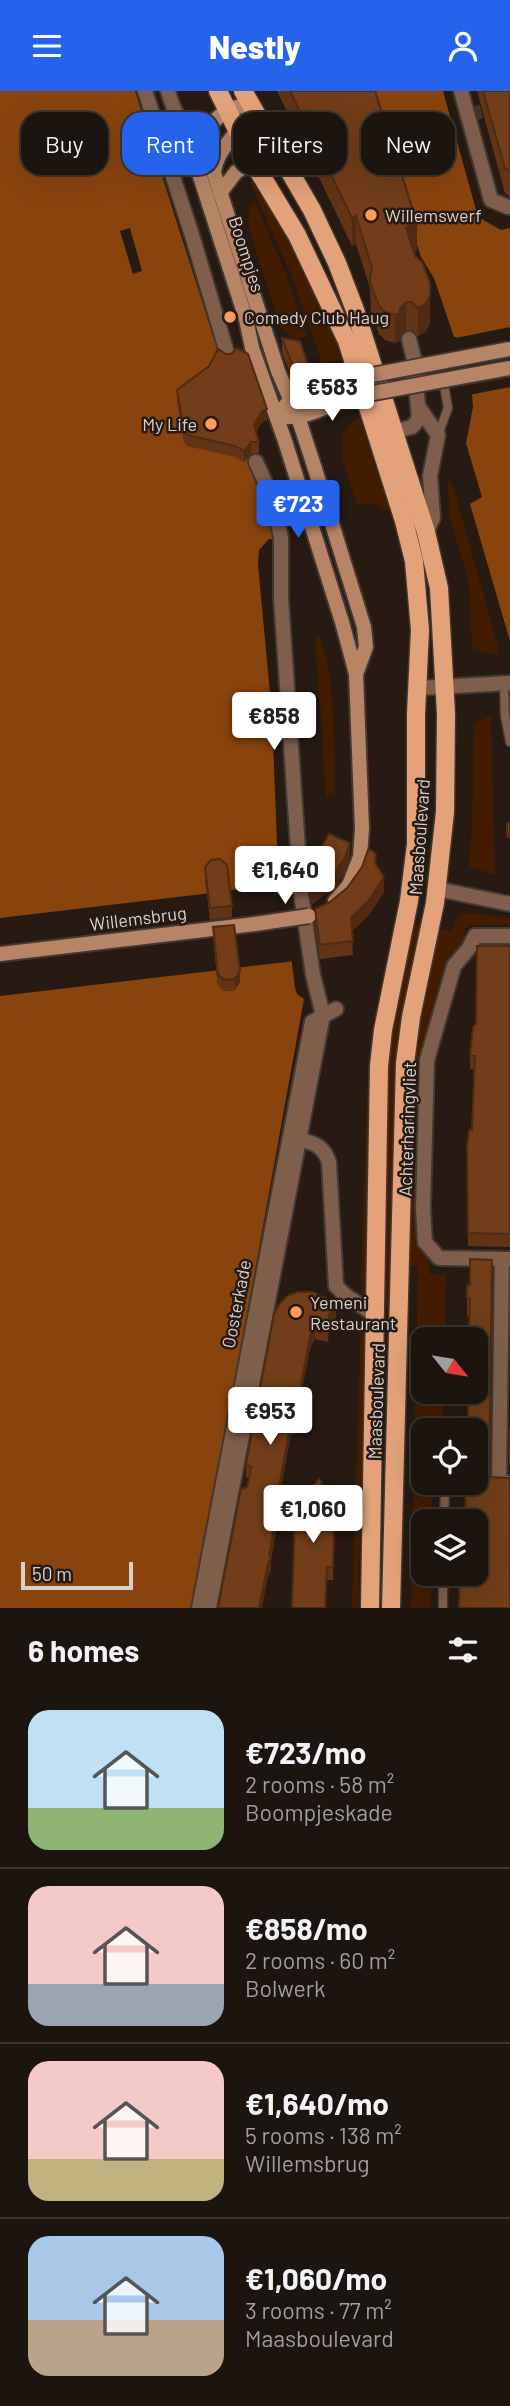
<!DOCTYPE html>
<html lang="en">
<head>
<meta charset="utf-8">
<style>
	body { margin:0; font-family:Barlow,sans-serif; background:#29211c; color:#f1f3f6; height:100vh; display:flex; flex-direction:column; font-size:26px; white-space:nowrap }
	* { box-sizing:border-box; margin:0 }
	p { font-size:23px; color:#a09e9e }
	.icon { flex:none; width:38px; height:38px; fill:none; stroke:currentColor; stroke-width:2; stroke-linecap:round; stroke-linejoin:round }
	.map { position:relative; height:1517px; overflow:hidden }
	.side { display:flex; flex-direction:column; background:#1c140e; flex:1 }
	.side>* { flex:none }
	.hud { position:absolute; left:21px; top:21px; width:469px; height:63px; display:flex; gap:14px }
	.needle { width:46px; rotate:120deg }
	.tools { position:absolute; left:411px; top:1236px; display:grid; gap:14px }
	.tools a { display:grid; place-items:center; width:77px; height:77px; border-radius:14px; background:#1c140e; box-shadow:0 7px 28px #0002,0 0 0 2px #3a332e; font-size:35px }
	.scale { position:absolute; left:21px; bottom:18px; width:112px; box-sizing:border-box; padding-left:7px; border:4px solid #d9d0cc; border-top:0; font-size:19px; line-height:24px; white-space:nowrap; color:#d9d0cc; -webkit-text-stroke:5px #261a13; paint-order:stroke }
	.price { position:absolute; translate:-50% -60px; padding:0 16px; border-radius:7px; background:#fff; color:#222; font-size:23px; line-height:46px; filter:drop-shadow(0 2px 4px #0008) }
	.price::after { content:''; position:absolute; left:50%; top:42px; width:21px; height:16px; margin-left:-10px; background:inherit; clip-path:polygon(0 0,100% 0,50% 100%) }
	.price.current { background:#2563eb; color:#fff }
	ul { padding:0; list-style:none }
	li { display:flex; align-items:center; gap:21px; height:175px; padding:0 28px }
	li+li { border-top:2px solid #3a332e }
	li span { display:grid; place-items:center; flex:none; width:196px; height:140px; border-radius:21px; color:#555 }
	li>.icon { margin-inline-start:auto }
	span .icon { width:84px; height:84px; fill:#fffc; stroke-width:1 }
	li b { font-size:30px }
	h2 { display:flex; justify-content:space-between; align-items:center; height:84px; padding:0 28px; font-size:30px }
	.pill { padding:0 24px; border-radius:21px; background:#1c140e; box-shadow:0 7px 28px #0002,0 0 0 2px #3a332e; font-size:24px; line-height:63px }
	.pill.current { background:#2563eb; color:#fff }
	header { display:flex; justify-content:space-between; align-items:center; height:91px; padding:0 28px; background:#2563eb; color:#fff; font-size:32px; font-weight:800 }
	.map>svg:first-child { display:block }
</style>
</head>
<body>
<header><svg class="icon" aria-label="menu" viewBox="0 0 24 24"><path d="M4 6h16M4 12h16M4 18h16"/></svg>Nestly<svg class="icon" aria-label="person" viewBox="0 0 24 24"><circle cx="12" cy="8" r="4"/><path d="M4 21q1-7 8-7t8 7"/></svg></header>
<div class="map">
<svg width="510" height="1517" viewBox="0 0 510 1517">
	<rect width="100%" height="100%" fill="#261a13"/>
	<!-- green -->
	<g fill="#431c00">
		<path d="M250 82 254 85C287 145 322 203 345 268L322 272 292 185 252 97Z"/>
		<polygon points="255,111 287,186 307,245 295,248 281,237 278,228 248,135 250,114"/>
		<path d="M360 326 389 418 388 420 374 413 358 414C349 386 325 344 360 326Z"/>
		<polygon points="448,386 454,398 498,556 498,562 494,564 472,557 469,491 449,425"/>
		<path d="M319 546C336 576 334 667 335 704L326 705 315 547Z"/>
		<polygon points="491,625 495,784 469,775 472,735 474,636 477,631"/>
		<path d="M464 822H477L510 827V834H469C462 841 464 845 468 854L424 967 419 1156 430 1173 429 1183 446 1184 445 1248H424V1300H444L443 1339H424V1391H433L431 1430H424V1482H431V1517H411L418 1175H407L412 981 416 939 438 838 452 840 457 826Z"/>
		<polygon points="413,833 424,835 407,911 386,1517 382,1517 388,1266 388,1227 384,1192 384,1106 388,961"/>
		<polygon points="382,894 386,898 368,1209 362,1206 361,1188 368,973"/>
		<polygon points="361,1226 366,1231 358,1517 352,1517"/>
	</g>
	<!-- water -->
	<g fill="#89440e" fill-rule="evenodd">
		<path d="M0 0H135L215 251 250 376C267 397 270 422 274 448H269L259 459 258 473 272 624 277 753 295 897 297 903 304 908 194 1517H0ZM227 785 235 899 224 900 218 894 205 788Z"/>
		<polygon points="368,0 443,0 478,126 501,139 510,137 510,550 470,413 482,406 466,352 473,316 472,303 456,246 454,246 434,187 421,166"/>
	</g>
	<!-- pier -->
	<g fill="#261a13">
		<polygon points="130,137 142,180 133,183 120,140"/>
		<polygon points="510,236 510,296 469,304 454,250 451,248"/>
		<polygon points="285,793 295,870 234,877 225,800"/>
		<polygon points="211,802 220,879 0,905 0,827"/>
	</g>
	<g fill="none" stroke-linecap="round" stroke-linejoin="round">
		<!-- street-tunnel -->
		<polyline stroke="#41352f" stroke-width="14" stroke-dasharray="14 7" stroke-linecap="butt" points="468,24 510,13"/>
		<!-- lane casing -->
		<g stroke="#433731" stroke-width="11">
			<g id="lane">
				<polyline points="438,344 448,317 444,294"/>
				<polyline points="504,592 505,625 510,651"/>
				<polyline points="444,1430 445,1399 451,1391"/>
				<polyline points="443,1517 443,1482"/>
			</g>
		</g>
		<!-- street casing -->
		<g stroke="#433731" stroke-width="18">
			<g id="street">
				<polyline points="145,0 191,141 228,265"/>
				<path d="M168 0C174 22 181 36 202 47"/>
				<polyline points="461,0 491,109 508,116"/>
				<polyline points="418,315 438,344 430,385 433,427 426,441"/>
				<polyline points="395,340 412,336 419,328 414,268 409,248"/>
				<polyline points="418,597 510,592"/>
				<polyline points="437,798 510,813"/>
				<polyline points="510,845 475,845 469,857 454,875 427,969 423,1117 425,1151 439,1167 510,1168"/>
				<path d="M301 1049C315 1052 324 1056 329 1071L336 1195 345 1204 375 1224"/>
				<polyline points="502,1168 499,1392 510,1392"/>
				<polyline points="199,1517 312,931 336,918"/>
				<polyline points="209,1517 323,924 313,884 298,782 298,758 281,507 281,447 274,411 256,371"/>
			</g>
		</g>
		<!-- secondary casing -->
		<g stroke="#433731" stroke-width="18">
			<g id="secondary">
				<polyline points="220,102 236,81 253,71"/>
				<path d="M284 316C300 296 327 291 351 288"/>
				<path d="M288 326C312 327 333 310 357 305"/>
				<path d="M335 810 349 794 360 766 362 738 356 583 342 531 285 350 252 257 246 228 196 73C196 42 219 17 250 13 252 35 217 51 214 82L278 280 298 326 315 378 364 536 366 556 356 583"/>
				<polyline points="0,863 255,833"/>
			</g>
		</g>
		<!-- primary casing -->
		<g stroke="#433731" stroke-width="21">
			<g id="primary">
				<polyline points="218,0 253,71 297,144 347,250 404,430 414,470 420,539 416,623 416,753 409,810 383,939 379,975 370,1517"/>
				<polyline points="243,0 312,119 337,172 355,219 426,441 439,497 446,623 445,721 435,812 411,926 405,972 391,1517"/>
			</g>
		</g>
		<!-- lane -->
		<use href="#lane" stroke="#7f5f4c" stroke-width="8"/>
		<!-- street -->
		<use href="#street" stroke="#7f5f4c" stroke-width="14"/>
		<!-- secondary -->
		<use href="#secondary" stroke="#b78566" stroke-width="14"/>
		<!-- primary -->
		<use href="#primary" stroke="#e3a27a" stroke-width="18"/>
		<!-- secondary-bridge casing -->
		<g stroke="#433731" stroke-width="18" stroke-linecap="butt">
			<g id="secondary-bridge">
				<polyline points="351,288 510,258"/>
				<polyline points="357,305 510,277"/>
				<polyline points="255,833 309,825"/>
			</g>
		</g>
		<!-- secondary-bridge -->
		<use href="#secondary-bridge" stroke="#b78566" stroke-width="14"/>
	</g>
	<!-- wall -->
	<g fill="#623415">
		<polygon points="277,0 375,0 417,160 414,161 430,233 425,241 418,245 412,239 406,239 400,245 400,250 395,252 385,249 379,243 371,222 370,197 356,153 352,155"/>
		<polygon points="477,0 510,0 510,106 505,102"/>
		<polygon points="282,247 308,288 295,294 282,262"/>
		<polygon points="177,299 267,329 262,331 256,341 259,351 259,362 251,363 244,371 235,366 187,355 184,352 177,311"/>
		<polygon points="350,766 345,781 334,797 312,813 308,786 308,772"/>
		<polygon points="376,773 384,801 369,824 352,840 353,864 320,868 315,833 315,818 330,811"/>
		<polygon points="205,776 232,815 232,826 210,829 205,787"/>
		<polygon points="213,836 240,891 235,899 224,900 218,895 213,848"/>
		<polygon points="510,855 510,1156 468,1155 467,1056 472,1039 474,978 470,978 470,965 476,933"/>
		<polygon points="470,1168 492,1169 489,1386 510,1387 510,1517 459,1517 460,1482 476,1482 476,1430 465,1430 466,1404 463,1404 463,1391 476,1391 476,1339 464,1339 465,1328 468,1328 468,1315 465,1315 465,1300 476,1300 476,1248 466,1248 466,1238 469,1238 469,1226 467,1226 467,1194 470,1194"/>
		<polygon points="274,1223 336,1232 329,1236 328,1251 315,1248 310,1257 301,1304 301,1317 299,1319 294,1344 291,1343 281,1396 282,1408 271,1468 271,1479 268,1485 247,1396 249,1388 246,1386 246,1373"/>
		<polygon points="510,1338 510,1374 509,1374 509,1356"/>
		<polygon points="324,1397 335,1397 333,1489 327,1489"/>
	</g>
	<!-- shaded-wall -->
	<g fill="#502b11">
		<polygon points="356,125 356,153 352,155 352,127"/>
		<polygon points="417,132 417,160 406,164 406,136"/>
		<polygon points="430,205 430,233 425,241 418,245 418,217"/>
		<polygon points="406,211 406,239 400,245 400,250 395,252 395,224"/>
		<polygon points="308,274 308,288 295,294 295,280"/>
		<polygon points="315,296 315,310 303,314 303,300"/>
		<polygon points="267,318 267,329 262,331 254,345 254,334 262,320"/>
		<polygon points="251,351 251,363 244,371 244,360"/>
		<polygon points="350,752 350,766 345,781 334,797 312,813 312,798"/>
		<polygon points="384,786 384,801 369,824 351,841 351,827"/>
		<polygon points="240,880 240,891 235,899 235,888"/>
		<polygon points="336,1219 336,1232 329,1236 328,1251 329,1223"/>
		<polygon points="315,1236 315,1248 310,1257 301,1304 301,1317 299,1319 294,1344 294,1331 310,1245"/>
		<polygon points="291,1330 291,1343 279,1408 279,1396"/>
		<polygon points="282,1396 282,1408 271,1468 271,1479 268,1485 262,1517 259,1517"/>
	</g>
	<!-- building -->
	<g fill="#723d18" stroke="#502b11" stroke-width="2">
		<polygon points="290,0 375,0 417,132 406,136 415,165 422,171 430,192 430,205 425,213 418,217 412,211 406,211 400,217 400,222 395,224 385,221 379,215 371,194 370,187 372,177 356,125 352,127"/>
		<polygon points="483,0 510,0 510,81 505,77"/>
		<polygon points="282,247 300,250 308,274 295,280"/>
		<polygon points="237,257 248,263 267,318 262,320 254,334 259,351 251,351 244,360 235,355 187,344 184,340 177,299 209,275 218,258 226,263 231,263"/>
		<polygon points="313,292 315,296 303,300 302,298"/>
		<rect x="507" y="732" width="3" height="14"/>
		<polygon points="329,743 350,752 345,766 334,783 312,798 308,772 319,761"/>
		<polygon points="368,759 372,759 376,764 375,772 384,786 369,809 351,827 353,850 320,854 315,818 330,811 347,797 362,776"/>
		<polygon points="220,768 227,774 232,815 210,817 205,776 211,769"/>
		<polygon points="234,834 240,880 235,888 224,889 218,883 213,836"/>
		<polygon points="477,855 510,855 510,1143 468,1142 467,1056 469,1039 472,1039 475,965 470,965 473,936 476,933"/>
		<polygon points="470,1168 492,1169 489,1386 510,1387 510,1517 459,1517 460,1482 476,1482 476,1430 465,1430 466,1391 476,1391 476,1339 464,1339 465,1328 468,1328 468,1300 476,1300 476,1248 466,1248 466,1238 469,1238 470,1207 467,1207 467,1194 470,1194"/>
		<polygon points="298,1201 313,1201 326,1207 336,1219 329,1223 328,1238 315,1236 310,1245 300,1299 301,1304 299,1307 294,1331 291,1330 279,1396 282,1396 269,1464 271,1467 268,1472 259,1517 218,1517 241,1398 247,1396 249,1387 251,1376 246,1373 274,1223 281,1211 289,1204"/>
		<rect x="509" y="1338" width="1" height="18"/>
		<polygon points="319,1388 324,1397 335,1397 333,1476 327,1476 325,1517 292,1517 296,1396 312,1396"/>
	</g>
	<!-- markers -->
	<g fill="#fe9b59" stroke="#261a13" stroke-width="2.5">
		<circle cx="371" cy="124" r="7"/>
		<circle cx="230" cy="226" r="7"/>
		<circle cx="211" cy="333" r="7"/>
		<circle cx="296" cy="1221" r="7"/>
	</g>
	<g text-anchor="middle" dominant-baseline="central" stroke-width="5" stroke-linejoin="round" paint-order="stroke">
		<!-- poi labels -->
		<g font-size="18" fill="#d9d0cc" stroke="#261a13" text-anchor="start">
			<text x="385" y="124">Willemswerf</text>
			<text x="244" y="226">Comedy Club Haug</text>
			<text x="197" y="333" text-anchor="end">My Life</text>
			<text x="310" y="1211">Yemeni<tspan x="310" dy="21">Restaurant</tspan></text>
		</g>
		<!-- street labels -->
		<g font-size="18" fill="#d9d0cc" stroke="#261a13">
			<text transform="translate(247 163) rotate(72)">Boompjes</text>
			<text transform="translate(419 746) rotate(-86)">Maasboulevard</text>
			<text transform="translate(138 827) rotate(-7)">Willemsbrug</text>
			<text transform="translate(407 1038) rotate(-88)">Achterharingvliet</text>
			<text transform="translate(236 1213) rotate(-79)">Oosterkade</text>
			<text transform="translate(376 1310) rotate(-88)">Maasboulevard</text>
		</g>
	</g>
</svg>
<div class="tools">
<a><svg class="needle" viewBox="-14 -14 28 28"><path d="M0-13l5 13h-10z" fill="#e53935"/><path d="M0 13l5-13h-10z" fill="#a09e9e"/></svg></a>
<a><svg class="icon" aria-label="locate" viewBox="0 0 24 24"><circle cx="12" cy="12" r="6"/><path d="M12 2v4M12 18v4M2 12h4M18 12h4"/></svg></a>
<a><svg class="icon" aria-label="layers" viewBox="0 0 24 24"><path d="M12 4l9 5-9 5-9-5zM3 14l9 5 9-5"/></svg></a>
</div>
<div class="scale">50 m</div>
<b class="price" style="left:332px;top:332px">€583</b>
<b class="price current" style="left:298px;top:449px">€723</b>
<b class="price" style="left:274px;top:661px">€858</b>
<b class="price" style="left:285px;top:815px">€1,640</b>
<b class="price" style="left:270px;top:1356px">€953</b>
<b class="price" style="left:313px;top:1454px">€1,060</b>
<div class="hud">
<a class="pill">Buy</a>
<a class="pill current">Rent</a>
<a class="pill">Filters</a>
<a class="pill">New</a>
</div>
</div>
<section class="side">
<h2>6 homes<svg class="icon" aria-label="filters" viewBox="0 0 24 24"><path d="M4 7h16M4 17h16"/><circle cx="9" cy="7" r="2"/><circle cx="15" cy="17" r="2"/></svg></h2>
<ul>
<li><span style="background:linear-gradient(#bfe0f5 70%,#8fb573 0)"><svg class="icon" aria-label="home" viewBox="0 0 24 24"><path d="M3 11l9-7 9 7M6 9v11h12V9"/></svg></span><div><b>€723/mo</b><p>2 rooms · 58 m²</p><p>Boompjeskade</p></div></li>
<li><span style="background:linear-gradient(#f6c9c9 70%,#9aa5b1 0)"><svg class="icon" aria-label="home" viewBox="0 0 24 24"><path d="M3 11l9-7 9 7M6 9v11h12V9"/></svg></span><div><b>€858/mo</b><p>2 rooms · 60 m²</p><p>Bolwerk</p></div></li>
<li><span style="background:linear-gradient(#f6c9c9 70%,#c2b280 0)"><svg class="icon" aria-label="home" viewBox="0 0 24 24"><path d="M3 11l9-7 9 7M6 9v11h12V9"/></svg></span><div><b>€1,640/mo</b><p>5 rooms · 138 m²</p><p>Willemsbrug</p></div></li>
<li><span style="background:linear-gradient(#a9c7e8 60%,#b9a48a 0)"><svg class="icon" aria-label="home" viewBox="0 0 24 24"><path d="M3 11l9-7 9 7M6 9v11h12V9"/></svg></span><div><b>€1,060/mo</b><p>3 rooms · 77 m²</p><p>Maasboulevard</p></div></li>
</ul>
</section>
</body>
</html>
